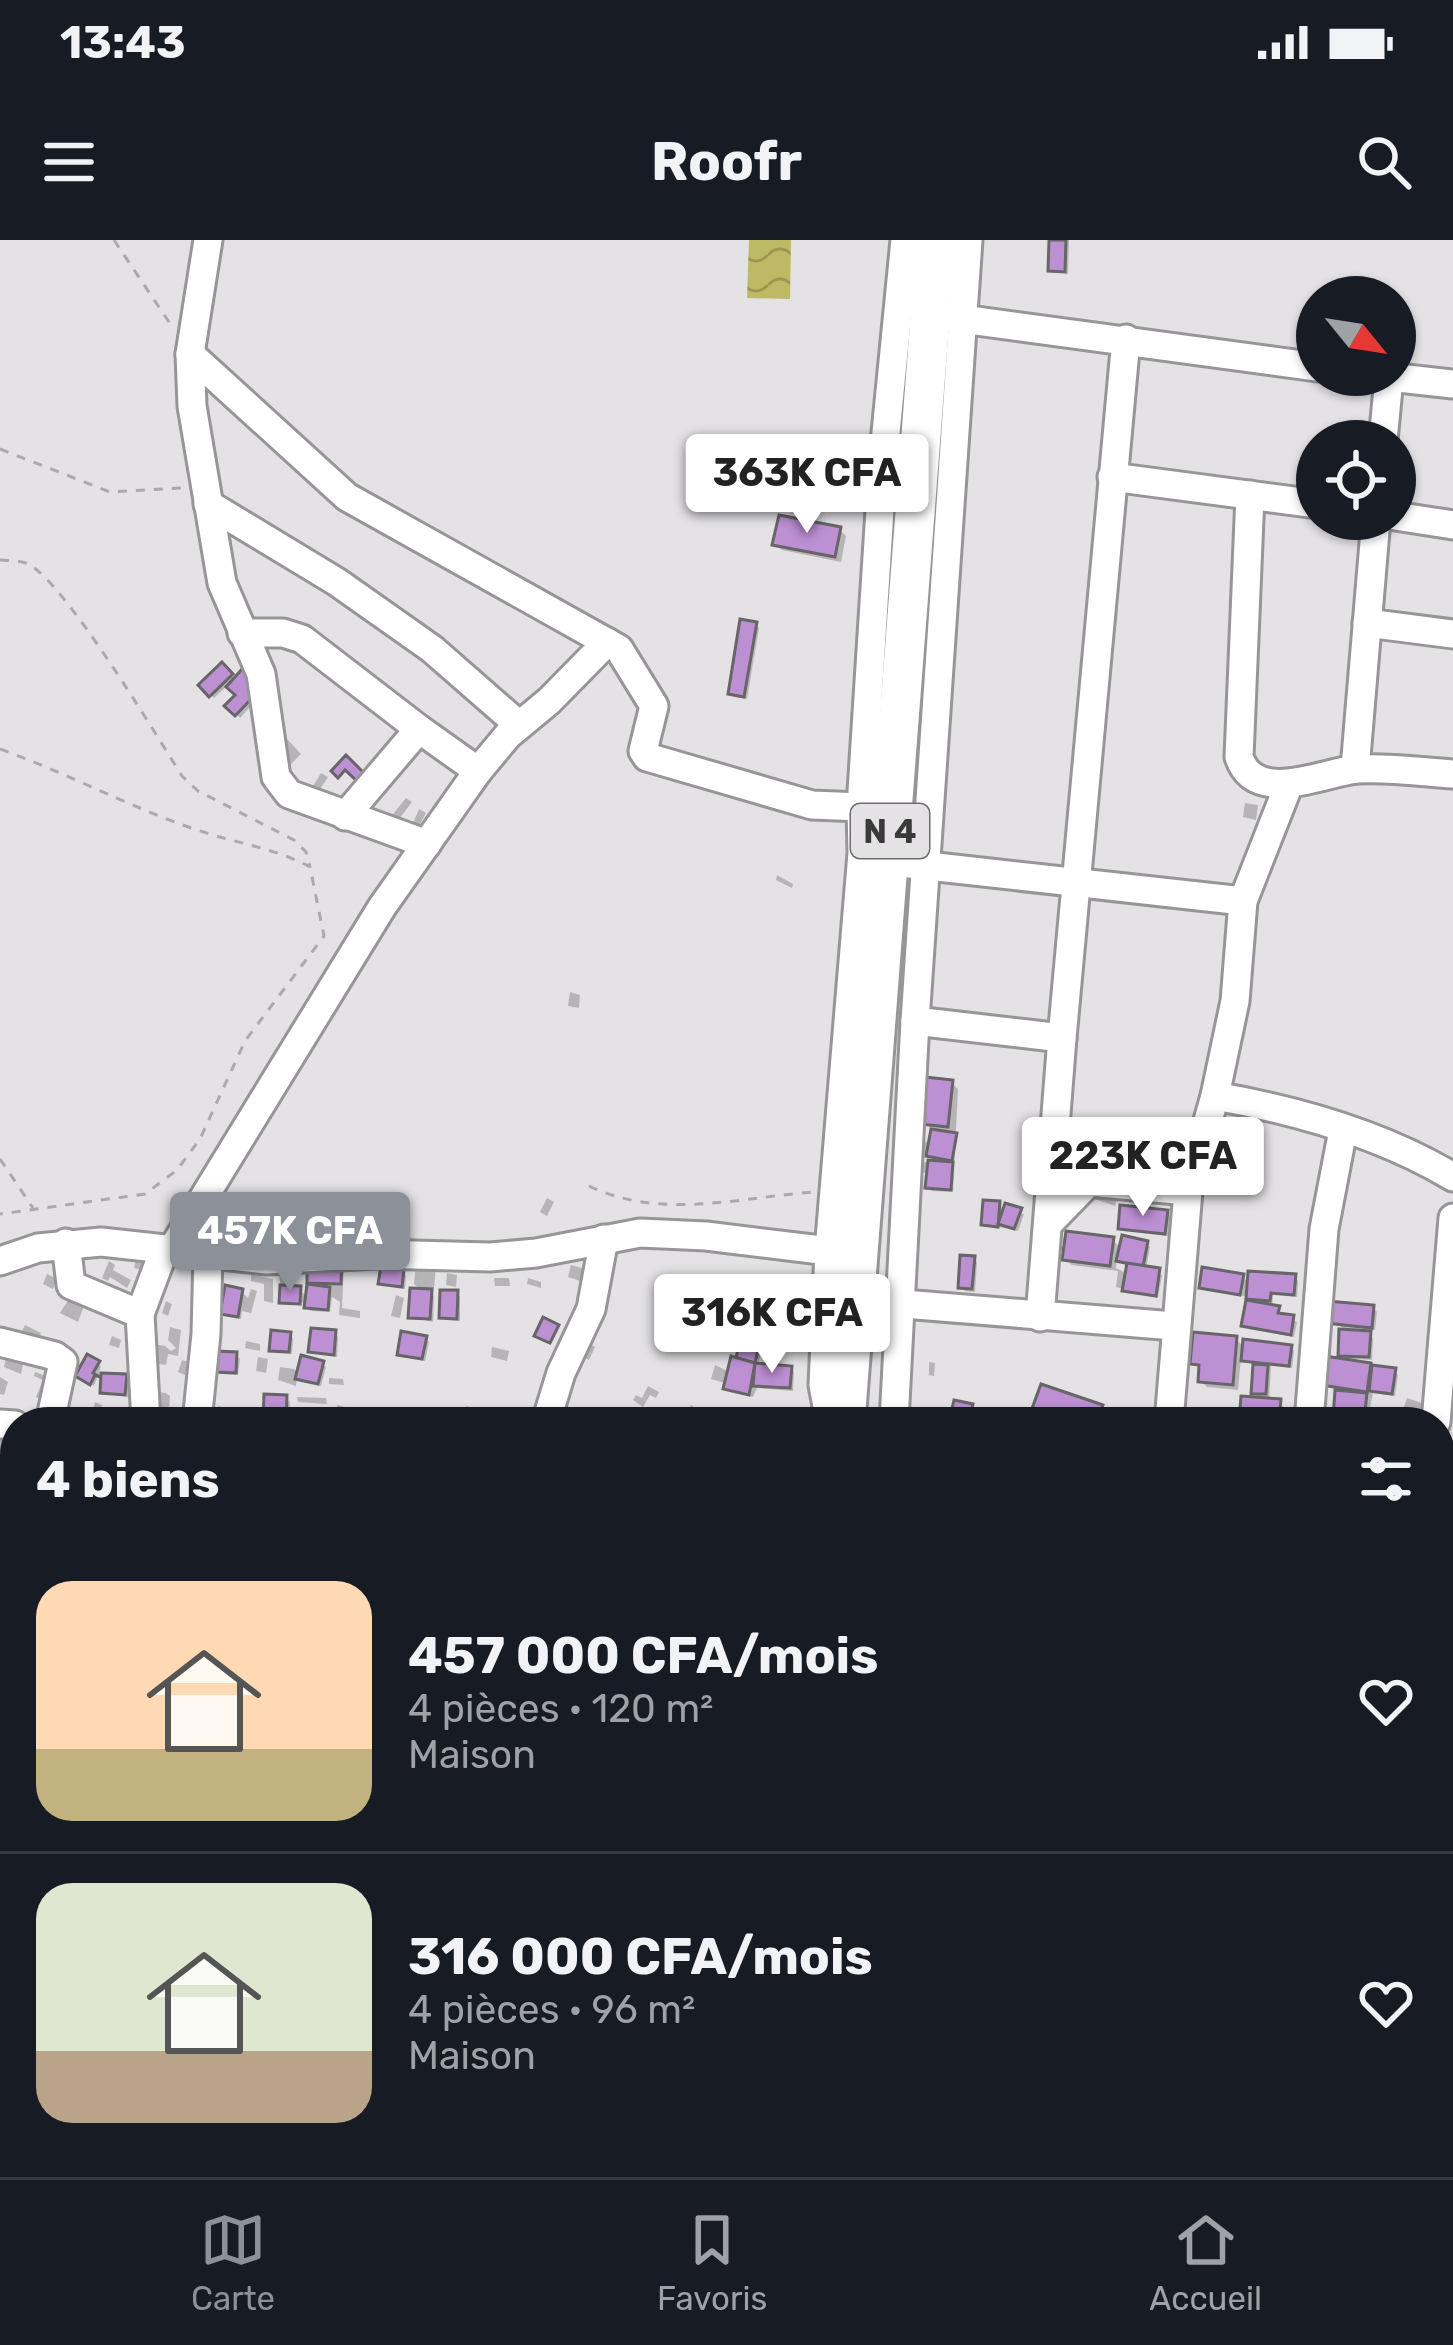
<!DOCTYPE html>
<html lang="fr">
<head>
<meta charset="utf-8">
<style>
	body { margin:0; font-family:Rubik,sans-serif; background:#20242c; color:#f1f3f6; height:100vh; display:flex; flex-direction:column; font-size:45px; white-space:nowrap }
	* { box-sizing:border-box; margin:0 }
	p { font-size:39px; color:#9ea1a6 }
	.icon { flex:none; width:66px; height:66px; fill:none; stroke:currentColor; stroke-width:2; stroke-linecap:round; stroke-linejoin:round }
	.map { position:relative; flex:1; overflow:hidden }
	.side { position:absolute; left:0px; top:1167px; width:1455px; height:771px; display:flex; flex-direction:column; background:#171b24; border-radius:48px 48px 0 0; box-shadow:0 3px 9px #0004 }
	.side>* { flex:none }
	.needle { width:78px; rotate:120deg }
	.tools { position:absolute; left:1296px; top:36px; display:grid; gap:24px }
	.tools a { display:grid; place-items:center; width:120px; height:120px; border-radius:50%; background:#171b24; box-shadow:0 3px 9px #0004; font-size:60px }
	.price { position:absolute; translate:-50% -102px; padding:0 27px; border-radius:12px; background:#fff; color:#222; font-size:39px; line-height:78px; filter:drop-shadow(0 3px 6px #0008) }
	.price::after { content:''; position:absolute; left:50%; top:72px; width:36px; height:27px; margin-left:-18px; background:inherit; clip-path:polygon(0 0,100% 0,50% 100%) }
	.price.active { background:#8c9099; color:#fff }
	ul { padding:0; list-style:none }
	li { display:flex; align-items:center; gap:36px; height:300px; padding:0 36px }
	li+li { border-top:3px solid #363941 }
	li span { display:grid; place-items:center; flex:none; width:336px; height:240px; border-radius:36px; color:#555 }
	li>.icon { margin-inline-start:auto }
	span .icon { width:144px; height:144px; fill:#fffc; stroke-width:1 }
	li b { font-size:51px }
	h2 { display:flex; justify-content:space-between; align-items:center; height:144px; padding:0 36px; font-size:51px }
	.status { display:flex; justify-content:space-between; align-items:center; height:84px; padding:0 60px; background:#171b24; direction:ltr }
	.status svg { height:33px; fill:currentColor }
	header { display:flex; justify-content:space-between; align-items:center; height:156px; padding:0 36px; background:#171b24; font-size:54px; font-weight:700 }
	.tabs { display:flex; justify-content:space-around; align-items:center; height:168px; border-top:3px solid #363941; background:#171b24; font-size:33px; color:#9ea1a6 }
	.tabs a { display:grid; justify-items:center; gap:6px }
	.tabs .active { color:#8c9099 }
	.map>svg:first-child { display:block }
</style>
</head>
<body>
<div class="status"><b>13:43</b><svg viewBox="0 0 49 12"><path d="M0 12V9h3v3zM5 12V6h3v6zM10 12V3h3v9zM15 12V0h3v12zM26 1h20v11H26zM47 4h2v5h-2z"/></svg></div>
<header><svg class="icon" aria-label="menu" viewBox="0 0 24 24"><path d="M4 6h16M4 12h16M4 18h16"/></svg>Roofr<svg class="icon" aria-label="search" viewBox="0 0 24 24"><circle cx="10" cy="10" r="6"/><path d="M15 15l6 6"/></svg></header>
<div class="map">
<svg width="1453" height="1937" viewBox="0 0 1453 1937">
	<defs>
		<pattern id="water-waves" width="16" height="10" patternUnits="userSpaceOnUse" patternTransform="scale(3)"><rect width="16" height="10" fill="#beb964"/><path d="M0 5q4-4 8 0t8 0" fill="none" stroke="#9b9753"/></pattern>
	</defs>
	<rect width="100%" height="100%" fill="#e4e2e5"/>
	<!-- water -->
	<polygon fill="url(#water-waves)" points="749,0 791,0 790,59 747,58"/>
	<!-- shadow -->
	<g fill="#0003" fill-rule="evenodd">
		<polygon points="1052,0 1069,0 1068,34 1051,30"/>
		<polygon points="840,290 846,296 841,322 782,310 776,304"/>
		<polygon points="755,384 759,388 747,459 734,457 731,453"/>
		<polygon points="222,426 236,441 273,442 240,478 228,466 239,455 228,445 214,458 202,445"/>
		<polygon points="274,485 301,514 284,531 289,520 265,494"/>
		<polygon points="321,533 328,537 319,551 313,546"/>
		<polygon points="406,558 412,562 399,579 393,574"/>
		<polygon points="1245,563 1258,565 1256,580 1243,577"/>
		<polygon points="419,569 426,573 419,586 413,583"/>
		<polygon points="777,635 793,644 792,648 776,640"/>
		<polygon points="570,752 580,755 579,768 568,766"/>
		<polygon points="952,843 958,849 953,952 932,951 928,947 930,933 917,932 914,921 942,924 943,915 915,917 916,901 932,902 934,890 923,883"/>
		<polygon points="1032,940 1037,942 1035,955 1030,953"/>
		<polygon points="1121,943 1115,966 1089,957"/>
		<polygon points="547,958 554,962 547,976 540,972"/>
		<polygon points="999,964 1005,971 1024,974 1018,991 984,984"/>
		<polygon points="1166,973 1170,976 1168,996 1121,988"/>
		<path d="M1112 1000 1122 1009 1147 1004 1150 1007 1146 1029 1162 1035 1158 1058 1116 1047 1118 1031 1072 1025 1065 1019ZM1117 1018 1130 1025 1128 1034 1116 1028Z"/>
		<polygon points="137,1014 145,1016 142,1030 134,1028"/>
		<polygon points="974,1019 977,1022 975,1052 965,1051 961,1047"/>
		<polygon points="109,1021 115,1025 113,1030 131,1040 127,1048 110,1037 108,1041 102,1038"/>
		<polygon points="416,1022 436,1027 434,1048 427,1048 434,1056 433,1082 411,1077 422,1051 414,1044"/>
		<polygon points="344,1025 342,1068 360,1071 360,1078 339,1075 340,1062 332,1057 330,1072 311,1071 302,1062 302,1066 283,1062 279,1036 291,1037 291,1048 299,1049 308,1058 317,1048 310,1042"/>
		<polygon points="571,1025 585,1029 583,1042 568,1037"/>
		<polygon points="396,1026 406,1036 405,1049 381,1043"/>
		<polygon points="447,1033 457,1035 456,1047 446,1045"/>
		<polygon points="47,1034 57,1039 53,1049 43,1044"/>
		<polygon points="251,1034 273,1039 273,1063 264,1061 264,1044 251,1041"/>
		<polygon points="1242,1037 1250,1044 1295,1037 1298,1041 1297,1057 1273,1055 1272,1068 1297,1082 1294,1097 1248,1089 1245,1085 1248,1057 1202,1047"/>
		<polygon points="494,1038 509,1038 510,1046 495,1046"/>
		<polygon points="528,1038 541,1042 541,1048 527,1044"/>
		<polygon points="251,1049 257,1051 251,1073 242,1071 241,1079 227,1076 223,1073 241,1051 248,1058"/>
		<polygon points="74,1051 87,1058 78,1082 60,1073"/>
		<polygon points="457,1053 460,1057 460,1081 446,1080 442,1077"/>
		<polygon points="396,1055 404,1058 400,1078 391,1076"/>
		<polygon points="166,1061 172,1064 168,1076 162,1073"/>
		<polygon points="1373,1068 1377,1072 1375,1090 1365,1089 1373,1098 1372,1120 1355,1119 1355,1123 1394,1131 1398,1135 1395,1156 1373,1153 1367,1182 1341,1182 1338,1151 1325,1144 1349,1123 1341,1114 1342,1087 1328,1082"/>
		<polygon points="25,1085 41,1093 38,1101 21,1093"/>
		<polygon points="170,1087 181,1090 178,1116 168,1114 166,1125 150,1123 149,1103 165,1106 171,1111 176,1108 168,1100"/>
		<polygon points="335,1093 338,1097 337,1117 311,1111"/>
		<polygon points="289,1094 293,1098 292,1114 276,1113 272,1110"/>
		<polygon points="112,1096 121,1100 119,1108 109,1105"/>
		<polygon points="577,1096 595,1107 589,1120 574,1112"/>
		<polygon points="425,1098 429,1102 425,1121 400,1114"/>
		<polygon points="759,1099 763,1102 758,1127 791,1129 794,1132 793,1151 757,1148 753,1157 730,1152 728,1144 711,1139 715,1125 732,1133 741,1106 734,1101"/>
		<polygon points="1236,1099 1245,1108 1290,1107 1294,1111 1292,1128 1271,1126 1269,1161 1283,1166 1282,1182 1242,1182 1262,1161 1254,1153 1256,1124 1241,1117 1238,1150 1207,1147 1201,1141 1200,1129 1193,1123"/>
		<polygon points="246,1101 260,1104 260,1111 245,1108"/>
		<polygon points="492,1107 509,1111 507,1121 491,1117"/>
		<polygon points="7,1113 24,1119 21,1134 4,1127"/>
		<polygon points="236,1115 240,1119 238,1135 221,1134 218,1130"/>
		<polygon points="258,1117 268,1119 266,1133 256,1131"/>
		<polygon points="182,1120 188,1122 185,1135 178,1132"/>
		<polygon points="929,1122 935,1123 934,1136 929,1135"/>
		<polygon points="98,1123 101,1127 94,1146 82,1139"/>
		<polygon points="322,1124 326,1127 321,1146 297,1137 296,1146 278,1140 280,1127 294,1129 299,1134"/>
		<polygon points="35,1132 48,1137 41,1160 36,1157 43,1140 34,1136"/>
		<polygon points="0,1137 8,1142 4,1155 0,1154"/>
		<polygon points="125,1137 129,1141 128,1157 103,1152"/>
		<polygon points="329,1138 343,1139 344,1145 329,1144"/>
		<polygon points="648,1146 659,1152 656,1158 650,1155 643,1167 633,1160 636,1155 642,1158"/>
		<polygon points="150,1151 166,1153 170,1156 169,1170 152,1169"/>
		<polygon points="297,1157 326,1158 327,1164 298,1162"/>
		<polygon points="286,1158 290,1162 289,1182 270,1182 266,1178"/>
		<polygon points="1407,1158 1422,1163 1419,1175 1403,1170"/>
		<polygon points="95,1162 102,1165 100,1176 92,1174"/>
		<polygon points="337,1165 349,1168 347,1181 335,1178"/>
		<polygon points="691,1165 701,1171 698,1178 687,1172"/>
		<polygon points="218,1166 232,1169 231,1180 216,1178"/>
		<polygon points="466,1166 475,1168 473,1182 463,1182"/>
		<polygon points="1101,1167 1107,1174 1105,1182 1031,1182"/>
		<polygon points="587,1173 603,1178 603,1182 586,1182"/>
		<polygon points="0,1186 15,1190 15,1216 0,1212"/>
		<polygon points="8,1290 15,1292 15,1315 1,1307"/>
		<polygon points="1,1338 15,1342 14,1358 8,1357 4,1374 0,1373"/>
		<polygon points="1440,1366 1447,1368 1445,1385 1440,1384"/>
		<polygon points="0,1405 10,1410 6,1426 0,1425"/>
		<polygon points="1440,1405 1453,1406 1453,1440 1440,1439"/>
		<polygon points="4,1509 15,1513 15,1560 1,1551 12,1530 0,1524"/>
		<polygon points="1452,1645 1453,1762 1440,1761 1440,1687 1446,1688"/>
		<polygon points="1440,1761 1449,1769 1447,1779 1453,1779 1453,1813 1440,1811"/>
		<polygon points="118,1923 124,1928 124,1935 143,1937 113,1937 113,1926 122,1927"/>
		<polygon points="707,1923 728,1923 737,1932 736,1937 706,1937"/>
	</g>
	<!-- building -->
	<g fill="#bd8fd3" stroke="#676568" stroke-width="3">
		<polygon points="1049,0 1066,0 1065,32 1048,31"/>
		<polygon points="779,275 841,287 835,317 772,305"/>
		<polygon points="740,379 757,382 744,457 728,454"/>
		<polygon points="252,418 272,437 235,476 224,466 235,455 226,447"/>
		<polygon points="222,422 233,434 209,457 198,445"/>
		<polygon points="346,515 365,534 358,542 345,530 338,538 331,531"/>
		<polygon points="925,837 953,840 948,887 920,884"/>
		<polygon points="931,889 957,893 952,921 926,916"/>
		<polygon points="928,920 953,922 951,950 925,948"/>
		<polygon points="983,960 1000,961 998,987 981,985"/>
		<polygon points="1005,963 1022,968 1014,989 998,984"/>
		<polygon points="1120,965 1168,970 1165,994 1118,989"/>
		<polygon points="1066,991 1114,997 1110,1026 1062,1020"/>
		<polygon points="1122,995 1148,1001 1143,1027 1116,1021"/>
		<polygon points="960,1015 975,1016 972,1049 958,1048"/>
		<polygon points="307,1017 342,1018 341,1044 307,1043"/>
		<polygon points="1127,1023 1160,1028 1156,1056 1122,1051"/>
		<polygon points="381,1026 404,1029 402,1047 378,1044"/>
		<polygon points="1202,1027 1244,1034 1240,1055 1199,1048"/>
		<polygon points="1248,1031 1296,1034 1294,1055 1271,1053 1270,1061 1246,1059"/>
		<polygon points="307,1044 330,1047 328,1070 304,1068"/>
		<polygon points="225,1045 243,1049 238,1077 220,1074"/>
		<polygon points="280,1045 301,1046 300,1064 279,1063"/>
		<polygon points="410,1048 432,1049 430,1079 408,1078"/>
		<polygon points="440,1050 458,1050 457,1079 439,1078"/>
		<polygon points="1246,1060 1280,1066 1278,1073 1294,1075 1291,1095 1241,1086"/>
		<polygon points="1327,1061 1374,1065 1372,1088 1325,1083"/>
		<polygon points="543,1077 559,1085 550,1103 534,1096"/>
		<polygon points="311,1088 336,1090 334,1115 308,1112"/>
		<polygon points="734,1088 761,1096 755,1123 736,1118 739,1104 730,1101"/>
		<polygon points="1339,1089 1371,1091 1369,1117 1338,1116"/>
		<polygon points="271,1090 291,1092 289,1112 269,1111"/>
		<polygon points="401,1091 427,1096 422,1119 397,1115"/>
		<polygon points="1193,1092 1237,1096 1233,1145 1198,1142 1199,1125 1190,1124"/>
		<polygon points="1243,1099 1292,1105 1289,1126 1241,1121"/>
		<polygon points="216,1111 237,1112 236,1133 215,1132"/>
		<polygon points="87,1114 100,1121 93,1133 100,1137 95,1135 90,1145 75,1136"/>
		<polygon points="301,1115 324,1121 318,1144 295,1139"/>
		<polygon points="731,1116 755,1123 749,1155 723,1149"/>
		<polygon points="1325,1116 1371,1123 1367,1152 1321,1145"/>
		<polygon points="755,1123 792,1126 790,1148 753,1146"/>
		<polygon points="1253,1124 1268,1125 1266,1154 1251,1154"/>
		<polygon points="1372,1125 1396,1128 1392,1154 1369,1151"/>
		<polygon points="101,1133 127,1134 125,1155 100,1153"/>
		<polygon points="1041,1144 1103,1165 1097,1182 1027,1182"/>
		<polygon points="1335,1150 1367,1153 1364,1181 1333,1178"/>
		<polygon points="264,1154 287,1155 286,1180 263,1179"/>
		<polygon points="1241,1156 1281,1159 1279,1182 1239,1182"/>
		<polygon points="954,1160 973,1164 969,1182 949,1182"/>
		<polygon points="1450,1641 1453,1642 1453,1756 1440,1754 1440,1684 1444,1684"/>
		<polygon points="1440,1775 1453,1776 1453,1809 1440,1807"/>
	</g>
	<g fill="none" stroke-linecap="round" stroke-linejoin="round">
		<!-- minor casing -->
		<g stroke="#979598" stroke-width="33">
			<g id="minor">
				<polyline points="208,0 190,114 192,166 222,343 261,434 276,537 289,554 427,604"/>
				<polyline points="947,77 1317,127"/>
				<polyline points="190,114 347,257 619,409 654,466 643,511 647,517 812,565 861,567"/>
				<polyline points="1371,135 1453,144"/>
				<polyline points="1383,201 1389,138"/>
				<polyline points="1112,237 1317,264"/>
				<path d="M1250 255 1239 517C1256 567 1326 531 1358 529 1389 527 1422 532 1453 534"/>
				<polyline points="208,264 337,342 432,409 519,485"/>
				<polyline points="1395,276 1453,285"/>
				<polyline points="1367,383 1453,394"/>
				<polyline points="242,393 283,393 302,399 419,489"/>
				<polyline points="1355,529 1376,279"/>
				<polyline points="345,576 419,489 478,531"/>
				<polyline points="910,624 1243,661"/>
				<polyline points="915,781 1062,798"/>
				<path d="M1215 856C1295 870 1383 895 1453 937"/>
				<polyline points="1048,984 1089,942 1188,951"/>
				<polyline points="66,1003 71,1045 140,1074"/>
				<polyline points="171,1011 382,667 478,531 508,495 549,461 607,402"/>
				<polyline points="0,1021 38,1008 101,1002 267,1020 376,1014 490,1017 536,1013 640,993 706,996 829,1011"/>
				<polyline points="854,1060 1174,1086"/>
				<polyline points="1040,1077 1062,798 1126,99"/>
				<polyline points="0,1102 55,1116 63,1122 50,1182"/>
				<polyline points="146,1182 140,1074 164,1010"/>
				<polyline points="197,1182 206,1094 208,1015"/>
				<polyline points="546,1182 561,1133 591,1069 604,999"/>
				<polyline points="830,1182 823,1145 829,1011 862,613 861,567 883,223 905,0"/>
				<polyline points="894,1182 915,781 968,0"/>
				<polyline points="1169,1182 1188,951 1215,856 1235,761 1243,661 1289,544"/>
				<polyline points="1309,1182 1324,989 1343,890"/>
				<polyline points="1436,1182 1453,978"/>
				<polyline points="0,1184 15,1185"/>
				<polyline points="8,1256 15,1257"/>
				<polyline points="1440,1437 1453,1439"/>
				<polyline points="0,1505 15,1499"/>
				<polyline points="0,1852 15,1812"/>
				<polyline points="1440,1903 1453,1903"/>
				<polyline points="0,1913 15,1905"/>
				<polyline points="103,1923 105,1937"/>
				<polyline points="847,1937 848,1923"/>
				<polyline points="1057,1937 1059,1923"/>
			</g>
		</g>
		<!-- highway casing -->
		<g stroke="#979598" stroke-width="45">
			<g id="highway">
				<polyline points="845,1182 936,0"/>
				<polyline points="788,1937 789,1923"/>
			</g>
		</g>
		<!-- path -->
		<g stroke="#aba9ac" stroke-width="3" stroke-dasharray="9 9" stroke-linecap="butt">
			<polyline points="114,0 173,88"/>
			<polyline points="0,209 110,252 182,248"/>
			<path d="M0 320C9 321 20 320 28 324 64 341 156 495 182 536L198 551 294 600 306 612 310 627"/>
			<path d="M0 509C67 533 129 567 197 590 235 603 275 608 310 627L324 696 245 801 200 899 177 930 145 954 0 974"/>
			<polyline points="0,919 33,968"/>
			<path d="M589 946C660 980 737 958 813 952"/>
			<polyline points="1440,1867 1453,1851"/>
			<polyline points="1098,1923 1115,1937"/>
			<polyline points="475,1937 482,1923"/>
			<polyline points="1338,1937 1367,1923"/>
		</g>
		<!-- minor -->
		<use href="#minor" stroke="#fff" stroke-width="27"/>
		<!-- highway -->
		<use href="#highway" stroke="#fff" stroke-width="39"/>
	</g>
	<g text-anchor="middle" dominant-baseline="central" stroke-width="9" stroke-linejoin="round" paint-order="stroke">
		<!-- shield labels -->
		<rect fill="#e4e2e5" stroke="#6c6c6d" stroke-width="3" x="851" y="564" width="78" height="54" rx="9"/>
		<g font-size="33" font-weight="bold" fill="#39393a">
			<text x="890" y="591">N 4</text>
		</g>
	</g>
</svg>
<div class="tools">
<a><svg class="needle" viewBox="-14 -14 28 28"><path d="M0-13l5 13h-10z" fill="#e53935"/><path d="M0 13l5-13h-10z" fill="#9ea1a6"/></svg></a>
<a><svg class="icon" aria-label="locate" viewBox="0 0 24 24"><circle cx="12" cy="12" r="6"/><path d="M12 2v4M12 18v4M2 12h4M18 12h4"/></svg></a>
</div>
<b class="price" style="left:807px;top:296px">363K CFA</b>
<b class="price" style="left:1143px;top:979px">223K CFA</b>
<b class="price active" style="left:290px;top:1054px">457K CFA</b>
<b class="price" style="left:772px;top:1136px">316K CFA</b>
<section class="side">
<h2>4 biens<svg class="icon" aria-label="filters" viewBox="0 0 24 24"><path d="M4 7h16M4 17h16"/><circle cx="9" cy="7" r="2"/><circle cx="15" cy="17" r="2"/></svg></h2>
<ul>
<li><span style="background:linear-gradient(#ffd9b3 70%,#c2b280 0)"><svg class="icon" aria-label="home" viewBox="0 0 24 24"><path d="M3 11l9-7 9 7M6 9v11h12V9"/></svg></span><div><b>457 000 CFA/mois</b><p>4 pièces · 120 m²</p><p>Maison</p></div><svg class="icon" aria-label="heart" viewBox="0 0 24 24"><path d="M12 20l-8-8c-3-5 5-10 8-4 3-6 11-1 8 4z"/></svg></li>
<li><span style="background:linear-gradient(#dfe7d0 70%,#b9a48a 0)"><svg class="icon" aria-label="home" viewBox="0 0 24 24"><path d="M3 11l9-7 9 7M6 9v11h12V9"/></svg></span><div><b>316 000 CFA/mois</b><p>4 pièces · 96 m²</p><p>Maison</p></div><svg class="icon" aria-label="heart" viewBox="0 0 24 24"><path d="M12 20l-8-8c-3-5 5-10 8-4 3-6 11-1 8 4z"/></svg></li>
</ul>
</section>
</div>
<nav class="tabs">
<a class="active"><svg class="icon" aria-label="map" viewBox="0 0 24 24"><path d="M3 6l6-2 6 2 6-2v14l-6 2-6-2-6 2zM9 4v14M15 6v14"/></svg>Carte</a>
<a><svg class="icon" aria-label="saved" viewBox="0 0 24 24"><path d="M7 4h10v16l-5-4-5 4z"/></svg>Favoris</a>
<a><svg class="icon" aria-label="home" viewBox="0 0 24 24"><path d="M3 11l9-7 9 7M6 9v11h12V9"/></svg>Accueil</a>
</nav>
</body>
</html>
